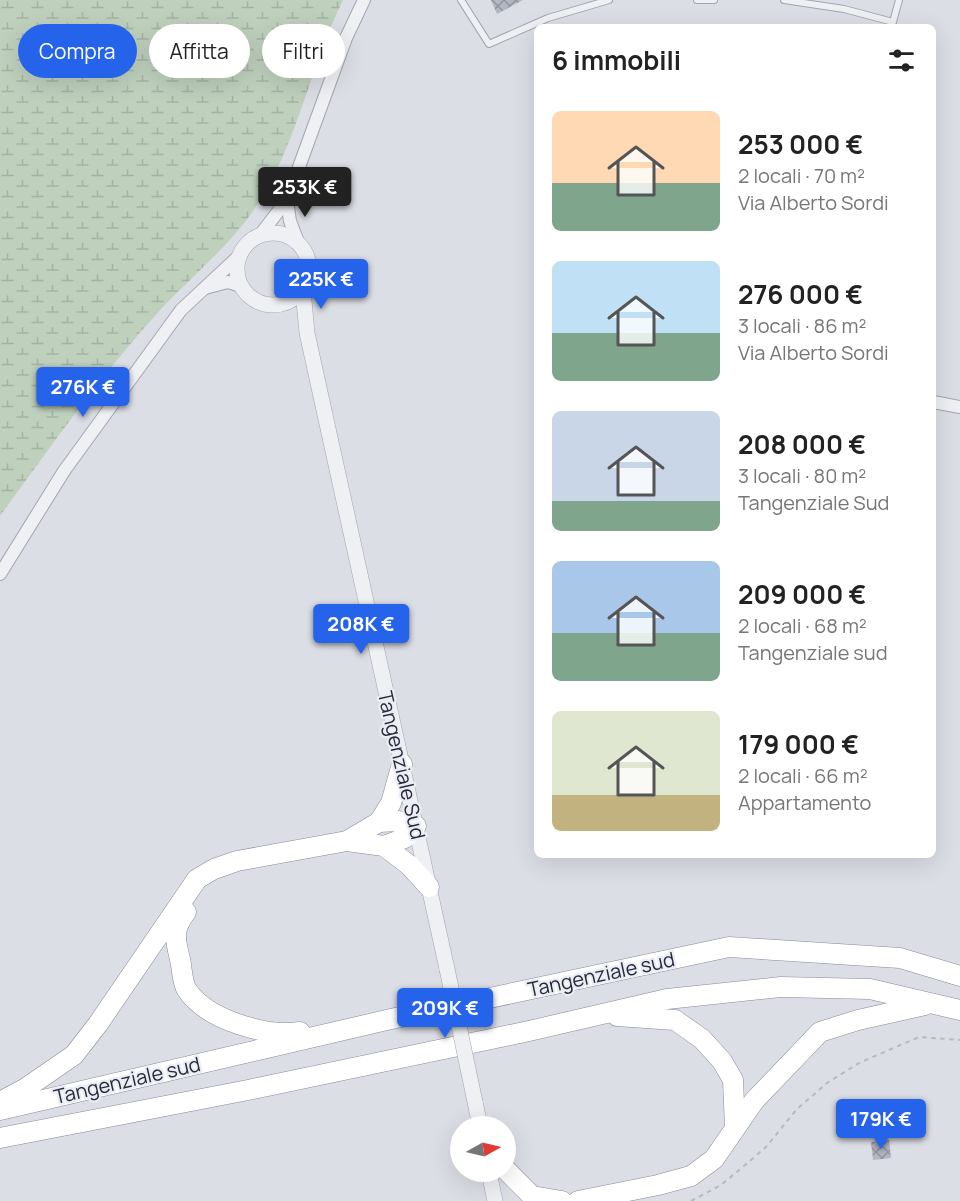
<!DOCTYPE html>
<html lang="it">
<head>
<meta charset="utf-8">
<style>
	body { margin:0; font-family:Manrope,sans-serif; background:#f2f2f2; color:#222; height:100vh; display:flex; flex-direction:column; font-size:22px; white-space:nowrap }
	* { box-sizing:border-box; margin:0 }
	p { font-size:20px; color:#767676 }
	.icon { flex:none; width:33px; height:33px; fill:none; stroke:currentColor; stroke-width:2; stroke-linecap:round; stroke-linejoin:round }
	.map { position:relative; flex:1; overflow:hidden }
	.panel { position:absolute; left:534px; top:24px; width:402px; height:834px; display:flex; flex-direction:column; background:#fff; border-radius:9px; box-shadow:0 6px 24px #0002 }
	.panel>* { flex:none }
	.hud { position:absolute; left:18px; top:24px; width:426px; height:54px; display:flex; gap:12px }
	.needle { width:39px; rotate:82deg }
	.controls { position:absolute; left:450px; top:1116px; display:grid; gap:12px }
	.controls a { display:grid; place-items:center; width:66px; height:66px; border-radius:50%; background:#fff; box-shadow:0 6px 24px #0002; font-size:30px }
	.price { position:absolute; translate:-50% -51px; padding:0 14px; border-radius:6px; background:#2563eb; color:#fff; font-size:20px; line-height:39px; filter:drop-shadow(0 2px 3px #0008) }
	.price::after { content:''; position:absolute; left:50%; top:36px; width:18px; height:14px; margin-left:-9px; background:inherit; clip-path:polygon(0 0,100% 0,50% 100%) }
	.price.selected { background:#222; color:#fff }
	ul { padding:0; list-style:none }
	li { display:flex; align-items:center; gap:18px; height:150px; padding:0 18px }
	li span { display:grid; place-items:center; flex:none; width:168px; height:120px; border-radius:9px; color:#555 }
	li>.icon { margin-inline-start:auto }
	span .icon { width:72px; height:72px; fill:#fffc; stroke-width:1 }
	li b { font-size:26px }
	h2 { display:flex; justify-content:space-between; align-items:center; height:72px; padding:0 18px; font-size:26px }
	.pill { padding:0 21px; border-radius:27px; background:#fff; box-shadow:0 6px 24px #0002; font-size:21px; line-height:54px }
	.pill.selected { background:#2563eb; color:#fff }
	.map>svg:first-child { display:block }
</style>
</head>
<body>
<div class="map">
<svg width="960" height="1201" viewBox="0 0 960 1201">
	<defs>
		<pattern id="wetland-marsh" width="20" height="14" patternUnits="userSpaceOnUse" patternTransform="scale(1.5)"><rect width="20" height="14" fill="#bfd0bd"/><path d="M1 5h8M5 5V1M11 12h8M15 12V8" fill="none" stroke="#a4b3a3"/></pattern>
		<pattern id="building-cross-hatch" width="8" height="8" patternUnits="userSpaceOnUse" patternTransform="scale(1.5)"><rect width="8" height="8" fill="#b3b7c2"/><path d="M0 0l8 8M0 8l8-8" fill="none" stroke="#91959f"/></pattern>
	</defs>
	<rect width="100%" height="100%" fill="#dcdee6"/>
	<!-- wetland -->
	<path fill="url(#wetland-marsh)" d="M0 0H343C310 67 298 142 257 205 232 244 194 274 162 308 103 372 51 446 0 516Z"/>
	<!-- building -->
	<g fill="url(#building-cross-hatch)">
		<polygon points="491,0 523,0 497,14"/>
		<polygon points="889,1140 891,1158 873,1160 871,1142"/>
	</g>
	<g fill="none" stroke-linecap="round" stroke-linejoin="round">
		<!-- service casing -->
		<g stroke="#a2a5b0" stroke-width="8">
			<g id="service">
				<polyline points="461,0 489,44 548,18 609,0"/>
				<polyline points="697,0 714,0"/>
				<polyline points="784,0 844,9 893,22 899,0"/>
			</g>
		</g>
		<!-- minor casing -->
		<g stroke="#a2a5b0" stroke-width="14">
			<g id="minor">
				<polyline points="287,200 290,221 298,242"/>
				<polyline points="260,235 287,200 346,38 364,0"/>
				<polyline points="205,288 228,282 241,286"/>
				<polyline points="933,402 960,407"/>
				<polyline points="0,574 64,471 181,310 241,254"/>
			</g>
		</g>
		<!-- tertiary casing -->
		<g stroke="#a2a5b0" stroke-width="16">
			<g id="tertiary">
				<circle cx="273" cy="269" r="36"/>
				<polyline points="303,290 307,333 447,969"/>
				<polyline points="475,1102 480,1126"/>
				<polyline points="489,1172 495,1201"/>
			</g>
		</g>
		<!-- trunk casing -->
		<g stroke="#848a9c" stroke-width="21">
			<g id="trunk">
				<polyline points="379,822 399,821 416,826 405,838 384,846"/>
				<polyline points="347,841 379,822 391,803 402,764"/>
				<path d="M186 912C172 930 175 939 180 959 182 968 182 983 187 990 207 1020 266 1037 300 1032"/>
				<polyline points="617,1016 675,1020 702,1039 722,1061 733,1080 735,1127"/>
				<polyline points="0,1102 26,1088 74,1055 98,1024 197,879 214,869 237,861 347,841 384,846 409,865 429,887"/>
				<polyline points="0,1110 391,1019 729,947 900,958 960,976"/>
				<polyline points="0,1138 248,1090 529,1031 667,999 781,987 870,989 960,1010"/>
				<polyline points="506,1170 532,1196 562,1201"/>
				<polyline points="578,1201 658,1185 691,1176 714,1159 754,1101 820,1032 858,1020 925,1005"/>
			</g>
		</g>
		<!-- path -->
		<polyline stroke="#b6b9c0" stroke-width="2" stroke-dasharray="4.5 4.5" stroke-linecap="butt" points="691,1201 721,1185 744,1166 766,1147 796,1110 827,1083 859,1063 919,1037 960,1040"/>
		<!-- service -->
		<use href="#service" stroke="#eef0f4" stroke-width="6"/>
		<!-- minor -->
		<use href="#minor" stroke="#eef0f4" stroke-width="12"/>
		<!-- tertiary -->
		<use href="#tertiary" stroke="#eef0f4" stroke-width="15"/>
		<!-- trunk -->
		<use href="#trunk" stroke="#fff" stroke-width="20"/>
		<!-- tertiary-bridge casing -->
		<g stroke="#a2a5b0" stroke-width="16" stroke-linecap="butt">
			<polyline id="tertiary-bridge" points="447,969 475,1102"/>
		</g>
		<!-- tertiary-bridge -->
		<use href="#tertiary-bridge" stroke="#eef0f4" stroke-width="15"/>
	</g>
	<g text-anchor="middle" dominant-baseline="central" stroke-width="4.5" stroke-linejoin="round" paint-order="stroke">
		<!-- street labels -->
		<g font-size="20" fill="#262b3c" stroke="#ebedf4">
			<text transform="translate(402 765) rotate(77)">Tangenziale Sud</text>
			<text transform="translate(601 974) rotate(-12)">Tangenziale sud</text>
			<text transform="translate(127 1080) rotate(-13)">Tangenziale sud</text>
		</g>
	</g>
</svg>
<div class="controls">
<a><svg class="needle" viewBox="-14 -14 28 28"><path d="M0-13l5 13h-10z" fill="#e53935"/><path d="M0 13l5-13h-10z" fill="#767676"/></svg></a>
</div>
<b class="price selected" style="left:305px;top:218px">253K €</b>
<b class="price" style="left:321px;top:310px">225K €</b>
<b class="price" style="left:83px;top:418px">276K €</b>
<b class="price" style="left:361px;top:655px">208K €</b>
<b class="price" style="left:445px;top:1039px">209K €</b>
<b class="price" style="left:881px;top:1150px">179K €</b>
<div class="hud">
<a class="pill selected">Compra</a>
<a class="pill">Affitta</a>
<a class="pill">Filtri</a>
</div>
<section class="panel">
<h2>6 immobili<svg class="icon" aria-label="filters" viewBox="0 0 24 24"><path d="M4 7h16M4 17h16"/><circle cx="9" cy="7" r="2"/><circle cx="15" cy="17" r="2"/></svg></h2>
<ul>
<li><span style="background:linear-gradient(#ffd9b3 60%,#7fa58c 0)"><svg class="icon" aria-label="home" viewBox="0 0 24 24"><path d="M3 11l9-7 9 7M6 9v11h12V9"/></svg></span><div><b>253 000 €</b><p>2 locali · 70 m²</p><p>Via Alberto Sordi</p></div></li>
<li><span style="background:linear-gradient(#bfe0f5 60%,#7fa58c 0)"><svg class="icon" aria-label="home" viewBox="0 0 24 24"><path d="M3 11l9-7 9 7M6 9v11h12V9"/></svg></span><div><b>276 000 €</b><p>3 locali · 86 m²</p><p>Via Alberto Sordi</p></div></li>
<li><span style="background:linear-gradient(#c9d6e8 75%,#7fa58c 0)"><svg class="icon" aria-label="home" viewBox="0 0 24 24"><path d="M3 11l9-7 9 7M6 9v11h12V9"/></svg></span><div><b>208 000 €</b><p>3 locali · 80 m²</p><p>Tangenziale Sud</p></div></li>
<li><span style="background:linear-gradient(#a9c7e8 60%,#7fa58c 0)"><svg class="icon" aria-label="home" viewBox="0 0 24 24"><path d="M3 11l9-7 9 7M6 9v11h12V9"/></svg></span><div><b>209 000 €</b><p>2 locali · 68 m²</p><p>Tangenziale sud</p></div></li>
<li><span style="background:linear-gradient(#dfe7d0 70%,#c2b280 0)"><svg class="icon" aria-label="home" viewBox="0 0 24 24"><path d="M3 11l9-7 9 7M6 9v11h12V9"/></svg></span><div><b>179 000 €</b><p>2 locali · 66 m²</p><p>Appartamento</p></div></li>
</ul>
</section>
</div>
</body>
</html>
